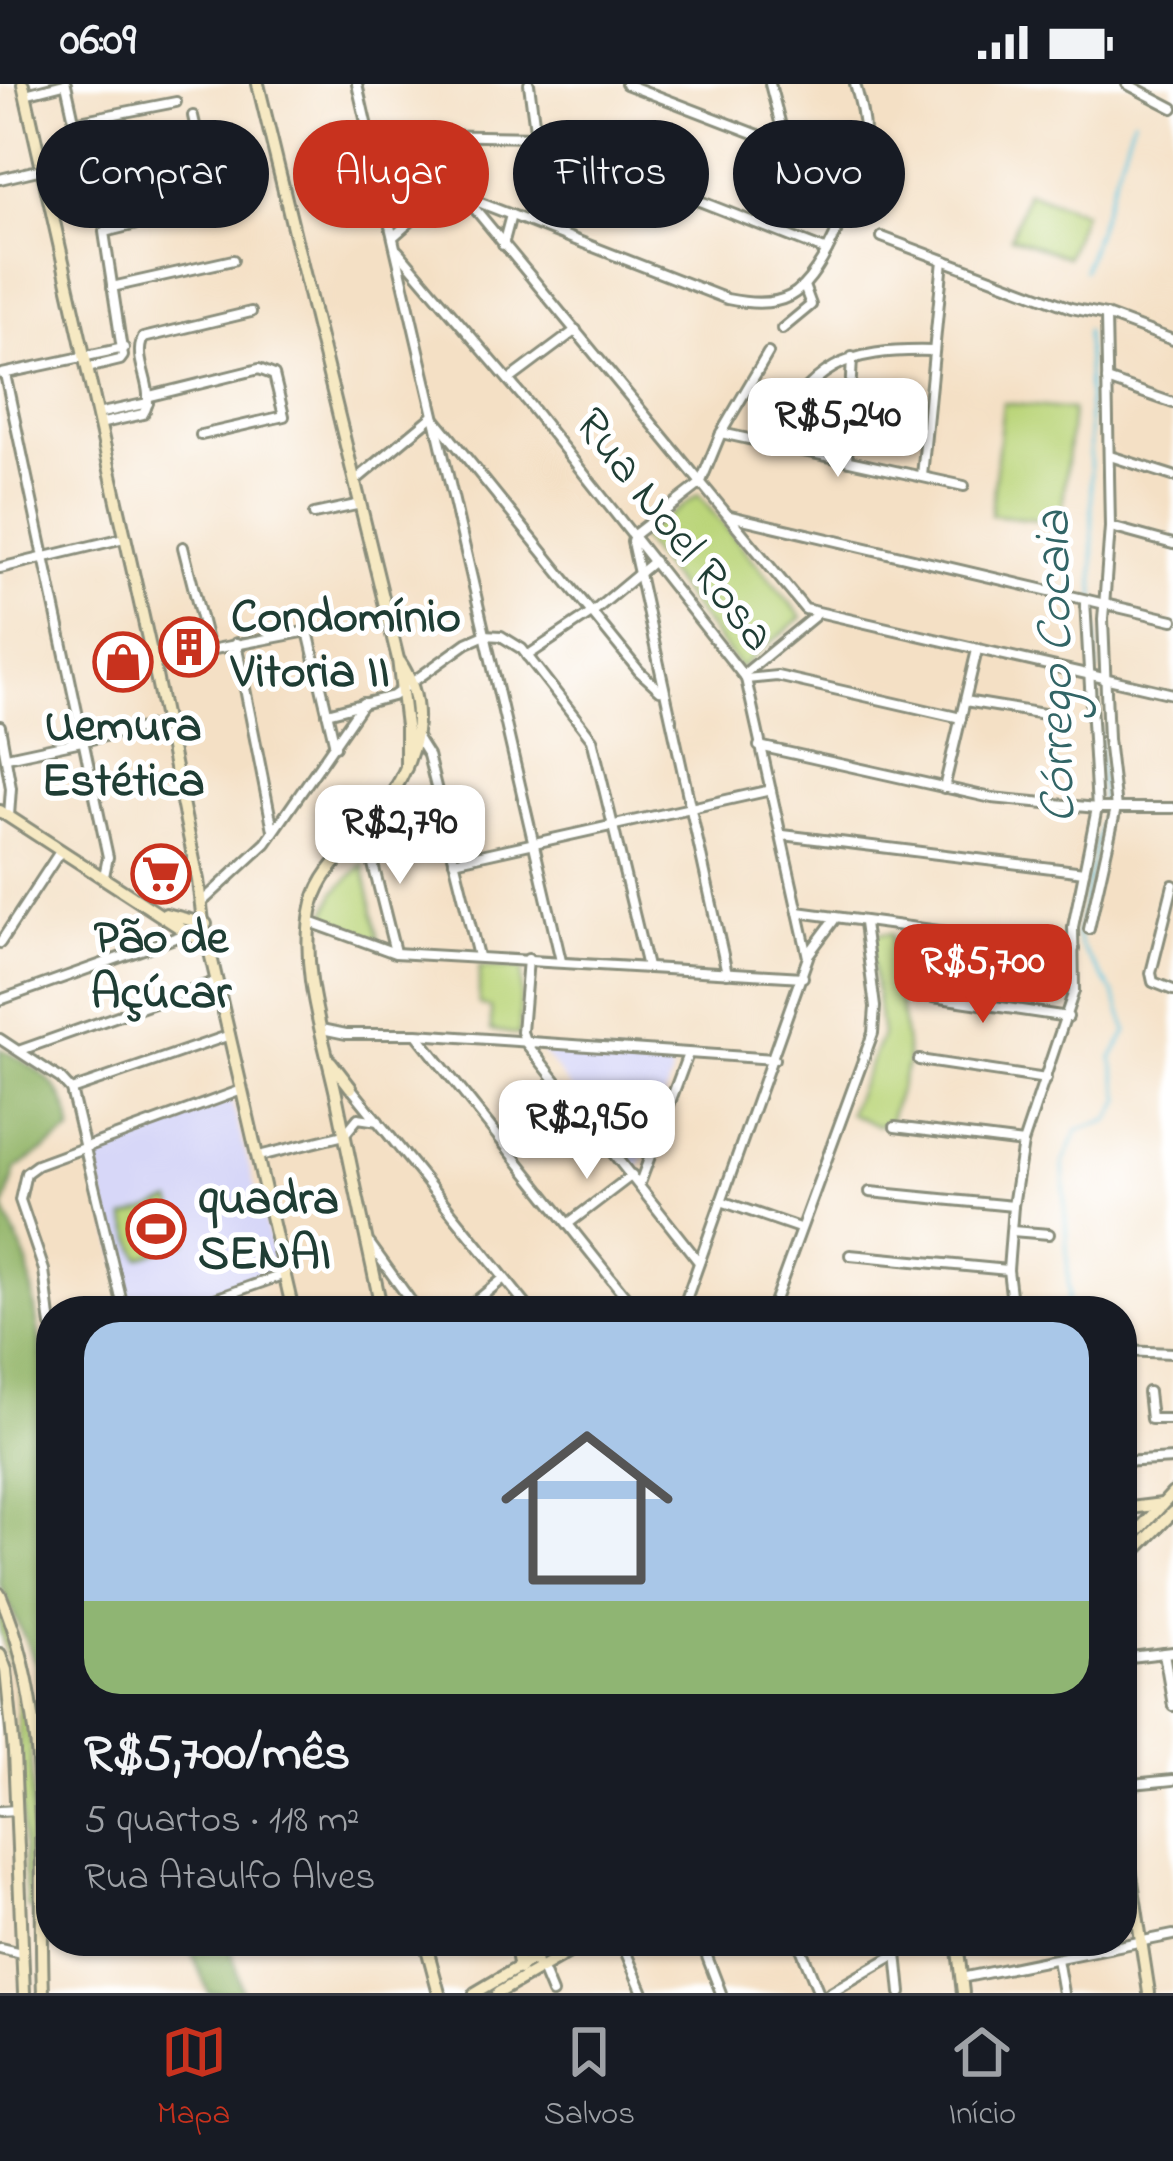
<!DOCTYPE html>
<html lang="pt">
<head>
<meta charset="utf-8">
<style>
	body { margin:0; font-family:"Indie Flower",sans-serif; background:#20242c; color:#f1f3f6; height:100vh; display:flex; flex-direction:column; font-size:45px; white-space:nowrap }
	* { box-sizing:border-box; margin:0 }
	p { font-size:39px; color:#9ea1a6 }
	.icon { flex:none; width:66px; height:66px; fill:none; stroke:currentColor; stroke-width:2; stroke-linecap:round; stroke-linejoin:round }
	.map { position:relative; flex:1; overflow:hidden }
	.side { position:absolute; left:36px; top:1212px; width:1101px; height:660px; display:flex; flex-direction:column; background:#171b24; border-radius:48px; box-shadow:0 3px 9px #0004 }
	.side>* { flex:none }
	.guide { position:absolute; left:36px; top:36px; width:1101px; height:108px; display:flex; gap:24px }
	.price { position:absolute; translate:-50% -102px; padding:0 27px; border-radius:24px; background:#fff; color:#222; font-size:39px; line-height:78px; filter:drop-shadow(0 3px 6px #0008) }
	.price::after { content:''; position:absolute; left:50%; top:72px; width:36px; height:27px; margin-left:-18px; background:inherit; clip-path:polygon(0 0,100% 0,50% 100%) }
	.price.on { background:#c8321e; color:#fff }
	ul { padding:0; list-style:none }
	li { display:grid; align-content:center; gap:24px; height:636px; padding:0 48px }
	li+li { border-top:3px solid #363941 }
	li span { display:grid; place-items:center; height:372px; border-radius:36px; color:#555 }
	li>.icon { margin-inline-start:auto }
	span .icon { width:216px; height:216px; fill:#fffc; stroke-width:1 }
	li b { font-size:51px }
	.tag { padding:0 42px; border-radius:54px; background:#171b24; box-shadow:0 3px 9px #0004; font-size:42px; line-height:108px }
	.tag.on { background:#c8321e; color:#fff }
	.status { display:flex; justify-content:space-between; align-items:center; height:84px; padding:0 60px; background:#171b24; direction:ltr }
	.status svg { height:33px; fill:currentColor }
	.menu { display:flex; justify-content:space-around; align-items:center; height:168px; border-top:3px solid #363941; background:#171b24; font-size:33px; color:#9ea1a6 }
	.menu a { display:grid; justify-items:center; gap:6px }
	.menu .on { color:#c8321e }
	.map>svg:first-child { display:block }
</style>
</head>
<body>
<div class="status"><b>06:09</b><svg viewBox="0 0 49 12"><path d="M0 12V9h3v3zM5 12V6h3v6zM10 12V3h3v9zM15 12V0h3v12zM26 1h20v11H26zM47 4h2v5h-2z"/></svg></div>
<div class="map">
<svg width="1173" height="1909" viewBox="0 0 1173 1909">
	<rect width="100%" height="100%" fill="#fff"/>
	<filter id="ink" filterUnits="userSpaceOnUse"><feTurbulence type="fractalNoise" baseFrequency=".00833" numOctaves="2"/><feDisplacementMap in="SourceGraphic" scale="24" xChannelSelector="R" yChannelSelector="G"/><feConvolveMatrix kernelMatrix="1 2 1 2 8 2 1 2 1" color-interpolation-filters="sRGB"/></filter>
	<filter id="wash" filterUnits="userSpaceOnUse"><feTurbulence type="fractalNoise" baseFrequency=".004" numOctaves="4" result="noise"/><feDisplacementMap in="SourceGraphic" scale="48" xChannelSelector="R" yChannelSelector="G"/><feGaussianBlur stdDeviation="2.7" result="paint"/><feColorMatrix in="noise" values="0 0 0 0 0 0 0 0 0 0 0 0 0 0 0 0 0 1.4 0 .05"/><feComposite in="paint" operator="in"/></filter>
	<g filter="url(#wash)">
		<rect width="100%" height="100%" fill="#f4e0c5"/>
		<!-- built -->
		<g fill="#d7d7f8">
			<polygon points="541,966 671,977 671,993 639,1083 633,1084"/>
			<polygon points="231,1016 278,1187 155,1227 129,1227 96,1079 101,1065"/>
		</g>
		<!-- green -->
		<g fill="#bbd57a" stroke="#6d8957" stroke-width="3">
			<polygon points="1027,108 1083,128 1067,173 1011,153"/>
			<polygon points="1003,319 1072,326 1061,438 991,431"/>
			<polygon points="698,411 802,533 740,584 639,453"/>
			<polygon points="363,780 379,856 330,838 326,831 335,808"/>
			<polygon points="869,849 891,850 908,977 889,1038 877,1042 849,1029 882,951"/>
			<polygon points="479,883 522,885 519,951 491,946 491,924 479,920"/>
			<polygon points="172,1117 187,1157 140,1174 125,1134"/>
			<path d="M0 1527C38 1618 32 1724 34 1821L31 1826 26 1821 17 1603 0 1545Z"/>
		</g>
		<!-- forest -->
		<g fill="#94b66a" stroke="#5a7a4f" stroke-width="3">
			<path d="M0 965C37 983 70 1003 71 1048L16 1085 4 1125 28 1180 51 1331V1623L41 1613 36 1580 0 1500Z"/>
			<polygon points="187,1857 229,1857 242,1909 209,1909"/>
		</g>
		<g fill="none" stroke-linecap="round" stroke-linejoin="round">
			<!-- stream -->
			<g stroke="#5ec3db" stroke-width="3">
				<polyline points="1143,1 1143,0"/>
				<polyline points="1084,186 1134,34"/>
				<polyline points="1086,247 1097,587"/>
				<polyline points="1097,597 1102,719"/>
				<polyline points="1062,1227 1069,1213 1063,1079 1078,1046 1109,1036 1121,1016 1112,974 1127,947 1114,910 1081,863 1077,851 1102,729"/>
			</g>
		</g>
	</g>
	<g filter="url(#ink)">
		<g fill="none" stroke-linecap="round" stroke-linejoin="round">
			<!-- street casing -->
			<g stroke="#8a8e7c" stroke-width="14">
				<g id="street">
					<polyline points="66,0 85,86 90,90 192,68 199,59 193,32"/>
					<polyline points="357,0 561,877"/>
					<polyline points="529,0 536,53"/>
					<polyline points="626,0 858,89"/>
					<polyline points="770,0 786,61"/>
					<polyline points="1127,0 1173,24"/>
					<polyline points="25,10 64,0"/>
					<polyline points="74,38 176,18"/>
					<polyline points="370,50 536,53 827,167"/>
					<polyline points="0,95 42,85"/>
					<path d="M432 100 727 215C747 219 771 222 790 212 826 193 861 94 864 55 865 36 860 18 855 0"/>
					<polyline points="466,114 805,525 1173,610"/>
					<polyline points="394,152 418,131 431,107 419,65 406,50"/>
					<polyline points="882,153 1071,224 1106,231 1173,256"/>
					<polyline points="503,161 511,131"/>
					<polyline points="398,167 528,319 746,595 808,873 682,1227"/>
					<polyline points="112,203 233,176"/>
					<polyline points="782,245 811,221 804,202"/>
					<polyline points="87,284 120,276 123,272 104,148 222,119"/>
					<polyline points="2,290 124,264"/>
					<polyline points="5,290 108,773 104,792"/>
					<polyline points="509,296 576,246"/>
					<polyline points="1107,296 1173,319"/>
					<polyline points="150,312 259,285 274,291 284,332 201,351"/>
					<polyline points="97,330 148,319"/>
					<polyline points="436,336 639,587 660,606"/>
					<path d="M99 340 143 330C159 306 131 278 143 254L251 228"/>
					<polyline points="721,349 964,402"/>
					<path d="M768 358C814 281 843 265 933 267"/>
					<polyline points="1110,372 1173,392"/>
					<polyline points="847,376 852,273"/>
					<polyline points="922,392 943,176"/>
					<polyline points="356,396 433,332"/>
					<polyline points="314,430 361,420"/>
					<polyline points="730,432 1173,536"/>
					<polyline points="1111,443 1173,460"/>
					<polyline points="183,463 209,565"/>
					<polyline points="0,484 124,454"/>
					<polyline points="485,551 501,552 522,565 592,655 647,883"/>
					<polyline points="236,559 273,746"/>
					<polyline points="527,572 593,528 654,477"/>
					<polyline points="153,577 308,547 335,662"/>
					<polyline points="744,590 816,531"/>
					<polyline points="746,595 777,592 961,634"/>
					<polyline points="965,617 1056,632"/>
					<polyline points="327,629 393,612 467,559 485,551"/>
					<polyline points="0,642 11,704 9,732"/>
					<polyline points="416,652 428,671 478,872"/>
					<polyline points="759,662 992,714 1097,724 1173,724"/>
					<polyline points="7,673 166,639"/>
					<polyline points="944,704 977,566"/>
					<polyline points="365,748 395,868"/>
					<polyline points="783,751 1084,788"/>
					<polyline points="454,777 771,706"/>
					<polyline points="1173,801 1151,889 1153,898 1173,906"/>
					<polyline points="202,818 266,759 363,619"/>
					<polyline points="798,828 1074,865"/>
					<polyline points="310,838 395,869 803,893"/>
					<polyline points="1089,845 1116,724 1108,655 1103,536 1110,443 1106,231"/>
					<polyline points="0,859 61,766"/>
					<polyline points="808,871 834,836"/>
					<polyline points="528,875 522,948 526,959 699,1178"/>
					<polyline points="727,889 632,458 634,451 700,400 721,349 768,269"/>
					<polyline points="906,909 1068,933"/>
					<polyline points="0,916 186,850"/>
					<polyline points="322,945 346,950 417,950 774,975"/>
					<polyline points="418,952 637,1227"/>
					<polyline points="0,955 61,995 71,1006 124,1227"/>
					<polyline points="21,966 217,897"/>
					<polyline points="919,976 1046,995"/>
					<polyline points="351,1004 531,1227"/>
					<polyline points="71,1006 230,951"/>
					<polyline points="895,1043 1023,1059"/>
					<polyline points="259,1072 344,1051 358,1034 378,1037"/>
					<polyline points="640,1099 688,970"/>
					<polyline points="870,1108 1013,1122"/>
					<polyline points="721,1117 799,1144"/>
					<polyline points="569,1139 632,1091"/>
					<polyline points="1012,1147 1049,1150"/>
					<polyline points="370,1160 418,1227"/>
					<polyline points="850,1171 1008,1186"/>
					<polyline points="772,1226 784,1227"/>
					<polyline points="181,1227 285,1190"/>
					<polyline points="390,1227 401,1222 415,1224"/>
					<polyline points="464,1227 504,1194"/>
					<polyline points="771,1227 873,949 875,923 864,839"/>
					<polyline points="1013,1227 1008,1186 1013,1122 1023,1059 1074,907 1073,843 1097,724 1085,516"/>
					<polyline points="51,1242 44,1186 20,1116 26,1089 37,1081 242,1006"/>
					<polyline points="1122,1267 1173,1269"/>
					<polyline points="1148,1308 1151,1335 1173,1335"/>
					<polyline points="1122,1378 1173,1375"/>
					<polyline points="1164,1569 1173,1622"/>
					<polyline points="1122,1574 1173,1568"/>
					<polyline points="1122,1701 1173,1696"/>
					<polyline points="0,1727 17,1726"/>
					<polyline points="621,1857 643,1909"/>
					<polyline points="701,1857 721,1909"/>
					<polyline points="798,1857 819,1909"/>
					<polyline points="0,1864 21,1869"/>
					<polyline points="897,1869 901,1909"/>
					<polyline points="1057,1875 1063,1909"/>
					<polyline points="542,1885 552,1909"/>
					<polyline points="961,1894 1173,1851"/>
					<polyline points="829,1909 919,1857"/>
				</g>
			</g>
			<!-- secondary casing -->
			<g stroke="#8a8e7c" stroke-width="16">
				<g id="secondary">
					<polyline points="23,0 153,577 198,796 203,838 293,1227"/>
					<polyline points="258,0 398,575 406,642 406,684"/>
					<polyline points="0,727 208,862"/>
					<polyline points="166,830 206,840"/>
					<polyline points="331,978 351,1004"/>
					<path d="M382 1227C366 1155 351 1083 336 1010 323 951 298 880 313 819 321 788 346 768 366 745 406 699 438 635 400 578"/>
					<polyline points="1122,1425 1162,1420"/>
					<polyline points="1122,1464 1173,1409"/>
					<polyline points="1122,1480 1173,1428"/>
					<path d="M0 1510C54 1633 38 1778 43 1909"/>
					<polyline points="0,1570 6,1586 14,1668 24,1909"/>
					<polyline points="1122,1732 1149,1909"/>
					<polyline points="425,1857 439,1909"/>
					<polyline points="515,1857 520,1885"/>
					<polyline points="521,1857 536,1879"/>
					<polyline points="957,1857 963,1909"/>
					<polyline points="475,1909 563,1857"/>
					<polyline points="498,1909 588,1857"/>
				</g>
			</g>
			<!-- street -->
			<use href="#street" stroke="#fff" stroke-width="8"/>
			<!-- secondary -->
			<use href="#secondary" stroke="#f6e9c3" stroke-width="10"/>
		</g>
	</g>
	<!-- icons -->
	<defs>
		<g id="building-ring" transform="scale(3)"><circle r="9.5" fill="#fff" stroke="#c8321e" stroke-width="1.5"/><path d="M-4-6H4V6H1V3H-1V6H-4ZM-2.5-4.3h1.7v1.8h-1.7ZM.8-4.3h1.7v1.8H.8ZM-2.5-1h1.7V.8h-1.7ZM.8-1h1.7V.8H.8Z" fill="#c8321e"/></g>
		<g id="shop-ring" transform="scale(3)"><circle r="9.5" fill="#fff" stroke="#c8321e" stroke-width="1.5"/><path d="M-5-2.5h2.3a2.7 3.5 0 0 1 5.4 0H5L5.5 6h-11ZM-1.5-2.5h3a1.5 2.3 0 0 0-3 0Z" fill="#c8321e"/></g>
		<g id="supermarket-ring" transform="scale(3)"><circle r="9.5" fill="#fff" stroke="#c8321e" stroke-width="1.5"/><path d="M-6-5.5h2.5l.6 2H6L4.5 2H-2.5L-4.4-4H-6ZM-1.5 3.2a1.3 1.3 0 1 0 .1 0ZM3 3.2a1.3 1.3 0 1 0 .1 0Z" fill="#c8321e"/></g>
		<g id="stadium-ring" transform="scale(3)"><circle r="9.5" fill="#fff" stroke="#c8321e" stroke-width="1.5"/><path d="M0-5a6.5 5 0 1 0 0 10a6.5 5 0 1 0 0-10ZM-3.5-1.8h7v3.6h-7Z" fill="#c8321e"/></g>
	</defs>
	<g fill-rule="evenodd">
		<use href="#building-ring" x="189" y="563"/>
		<use href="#shop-ring" x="123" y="578"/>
		<use href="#supermarket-ring" x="161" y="790"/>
		<use href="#stadium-ring" x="156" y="1145"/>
	</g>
	<g text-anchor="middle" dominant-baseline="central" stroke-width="10" stroke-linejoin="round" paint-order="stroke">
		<!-- street labels -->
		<g font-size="48" fill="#1f3d34" stroke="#fff">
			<text transform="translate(673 447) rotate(52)">Rua Noel Rosa</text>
		</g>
		<!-- poi labels -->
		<g font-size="48" font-weight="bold" fill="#1f3d34" stroke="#fff" text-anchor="start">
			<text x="231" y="535">Condomínio<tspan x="231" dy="55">Vitoria II</tspan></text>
			<text x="123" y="644" text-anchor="middle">Uemura<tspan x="123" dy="55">Estética</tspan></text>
			<text x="161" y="856" text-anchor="middle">Pão de<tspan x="161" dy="55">Açúcar</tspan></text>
			<text x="198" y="1117">quadra<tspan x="198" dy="55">SENAI</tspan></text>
		</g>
		<!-- water labels -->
		<g font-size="51" font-style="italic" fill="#326566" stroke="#fff">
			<text transform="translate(1058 583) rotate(-91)">Córrego Cocaia</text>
		</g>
	</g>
</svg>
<b class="price" style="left:838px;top:396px">R$5,240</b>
<b class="price" style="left:400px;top:803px">R$2,790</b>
<b class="price on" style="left:983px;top:942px">R$5,700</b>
<b class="price" style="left:587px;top:1098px">R$2,950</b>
<div class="guide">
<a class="tag">Comprar</a>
<a class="tag on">Alugar</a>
<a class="tag">Filtros</a>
<a class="tag">Novo</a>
</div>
<section class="side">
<ul>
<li><span style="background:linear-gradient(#a9c7e8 75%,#8fb573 0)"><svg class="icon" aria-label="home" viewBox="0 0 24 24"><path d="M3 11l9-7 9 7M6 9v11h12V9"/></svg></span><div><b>R$5,700/mês</b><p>5 quartos · 118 m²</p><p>Rua Ataulfo Alves</p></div></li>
</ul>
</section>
</div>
<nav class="menu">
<a class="on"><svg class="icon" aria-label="map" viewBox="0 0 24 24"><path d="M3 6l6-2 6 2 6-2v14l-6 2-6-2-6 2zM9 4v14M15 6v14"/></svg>Mapa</a>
<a><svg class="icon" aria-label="saved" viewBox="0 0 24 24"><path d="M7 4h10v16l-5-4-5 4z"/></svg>Salvos</a>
<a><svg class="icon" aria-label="home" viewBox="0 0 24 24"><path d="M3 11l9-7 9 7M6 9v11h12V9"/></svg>Início</a>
</nav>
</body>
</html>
